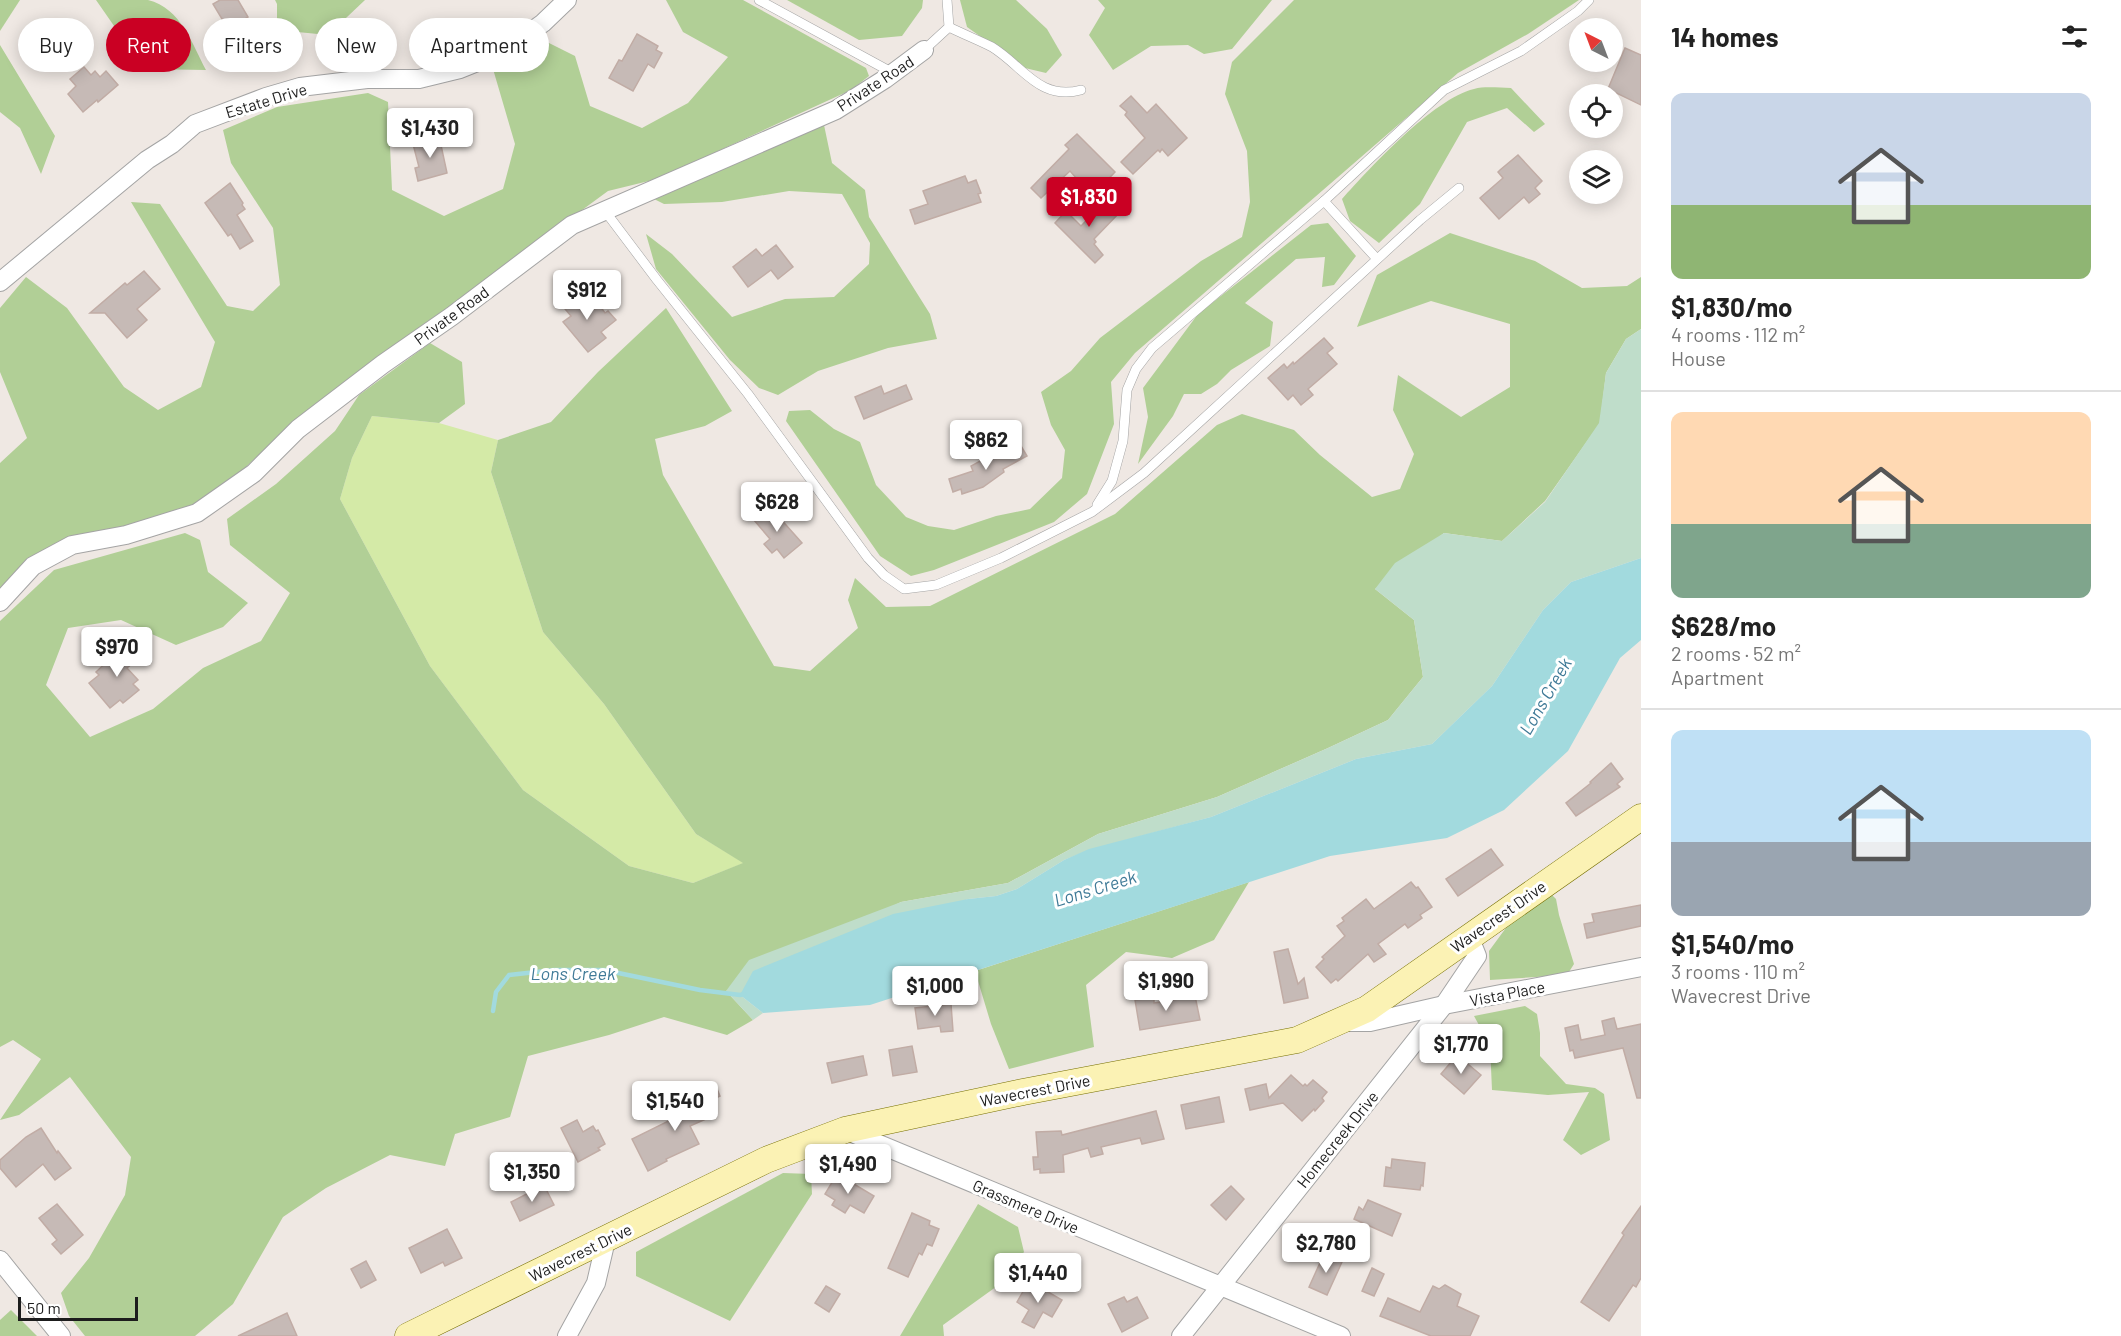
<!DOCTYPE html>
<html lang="en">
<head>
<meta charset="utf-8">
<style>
	body { margin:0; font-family:Barlow,sans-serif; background:#f2f2f2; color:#222; height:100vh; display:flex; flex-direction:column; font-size:22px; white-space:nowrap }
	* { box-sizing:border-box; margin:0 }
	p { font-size:20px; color:#767676 }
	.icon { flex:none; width:33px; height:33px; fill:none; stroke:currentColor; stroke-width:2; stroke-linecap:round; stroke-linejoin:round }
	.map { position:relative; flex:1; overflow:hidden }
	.panel { display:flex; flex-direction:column; background:#fff; width:480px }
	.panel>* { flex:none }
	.hud { position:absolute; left:18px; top:18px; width:570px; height:54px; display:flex; gap:12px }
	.needle { width:39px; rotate:318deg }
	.buttons { position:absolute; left:1569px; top:18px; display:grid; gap:12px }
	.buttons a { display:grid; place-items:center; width:54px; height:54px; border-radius:50%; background:#fff; box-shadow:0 3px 15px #0003; font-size:30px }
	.scale { position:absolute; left:18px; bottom:15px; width:120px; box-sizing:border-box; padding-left:6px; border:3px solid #1d1d1d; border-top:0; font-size:16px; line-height:21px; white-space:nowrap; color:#1d1d1d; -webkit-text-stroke:4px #fff; paint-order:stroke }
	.price { position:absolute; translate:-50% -51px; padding:0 14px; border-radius:6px; background:#fff; color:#222; font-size:20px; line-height:39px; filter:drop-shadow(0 2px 3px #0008) }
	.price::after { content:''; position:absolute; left:50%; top:36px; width:18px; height:14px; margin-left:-9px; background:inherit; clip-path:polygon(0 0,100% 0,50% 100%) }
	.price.on { background:#ca0023; color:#fff }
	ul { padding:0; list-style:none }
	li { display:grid; align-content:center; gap:12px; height:318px; padding:0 30px }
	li+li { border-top:2px solid #e0e0e0 }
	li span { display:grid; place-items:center; height:186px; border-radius:12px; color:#555 }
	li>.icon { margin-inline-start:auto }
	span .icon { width:108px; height:108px; fill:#fffc; stroke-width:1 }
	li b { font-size:26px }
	h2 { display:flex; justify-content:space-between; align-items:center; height:72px; padding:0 30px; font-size:26px }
	.chip { padding:0 21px; border-radius:27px; background:#fff; box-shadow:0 3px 15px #0003; font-size:21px; line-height:54px }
	.chip.on { background:#ca0023; color:#fff }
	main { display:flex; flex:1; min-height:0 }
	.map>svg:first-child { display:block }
</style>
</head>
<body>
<main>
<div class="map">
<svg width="1641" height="1336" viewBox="0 0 1641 1336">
	<rect width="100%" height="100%" fill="#efe8e3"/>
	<!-- grass -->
	<polygon fill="#d4eaa7" points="372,416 439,423 498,440 491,472 543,632 604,704 696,834 744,863 693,883 629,866 523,790 430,666 340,499 352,458"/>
	<!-- forest -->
	<g fill="#b1cf96">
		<polygon points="0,0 20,0 0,31"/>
		<path d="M96 0C111 0 134 0 148 0 181 8 192 44 206 70L144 69Z"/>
		<polygon points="275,0 365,0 328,35 277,30 277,4"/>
		<polygon points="666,0 743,0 866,68 869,76 851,90 657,179 608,191 295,421 230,482 197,504 42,552 0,593 0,463 27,438 0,372 0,308 26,277 67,308 124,387 158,410 201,387 215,342 131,202 160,204 227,306 253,311 280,285 273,228 231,163 223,130 277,107 368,93 388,102 392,190 444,216 503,189 515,144 493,69 547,42 575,56 590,106 642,128 688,103 728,57 683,32"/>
		<polygon points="787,0 923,0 922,8 902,36 859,40"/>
		<polygon points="960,0 1016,0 1047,29 1062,55 1046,73 1025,68 967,27"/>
		<polygon points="1098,0 1272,0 1232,49 1204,54 1188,45 1151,46 1113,70 1089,35 1105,8"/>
		<polygon points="1294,0 1579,0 1528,34 1458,73 1135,353 1111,382 1114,424 1087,494 1054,522 934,570 911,576 880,556 786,421 789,411 810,410 834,429 860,442 876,485 906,517 928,526 954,530 996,516 1030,509 1062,478 1065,450 1051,425 1041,392 1071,371 1100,338 1201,261 1242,237 1250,202 1247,151 1225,94 1232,62"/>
		<polygon points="0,45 55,136 41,174 20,128 0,112"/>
		<path d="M1511 88 1545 124 1534 132 1507 108 1467 122 1420 204 1379 243 1350 221 1342 199C1371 167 1433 99 1474 89 1485 86 1499 88 1511 88Z"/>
		<polygon points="824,125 832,163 865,190 869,217 930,314 937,339 888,348 818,371 778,395 759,388 730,360 656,269 646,234 672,254 732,317 785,299 834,297 869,264 870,243 842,194 789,191 722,202 664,204 650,197"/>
		<polygon points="1328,223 1356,256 1334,285 1322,287 1325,257 1296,259 1245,303 1273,322 1270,346 1231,370 1217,384 1201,394 1184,394 1173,416 1138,464 1148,417 1143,388 1198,314 1311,225"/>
		<polygon points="1450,233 1535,261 1582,288 1627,286 1641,277 1641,329 1626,339 1606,373 1600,423 1545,501 1502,541 1444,533 1375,589 1414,620 1423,677 1388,720 1328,748 1217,797 1098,834 1008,883 901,902 726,991 753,1020 727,1035 664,1017 609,1035 528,1056 510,1117 455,1134 445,1166 390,1155 326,1188 283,1217 233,1304 195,1336 85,1336 69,1316 61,1293 89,1258 125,1195 131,1157 70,1077 19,1115 0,1120 41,1059 13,1040 0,1047 0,621 54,570 185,533 200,540 208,572 248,603 223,627 176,645 121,620 68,628 46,685 90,737 153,709 203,668 261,641 290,593 230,545 227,519 276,484 335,431 359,395 430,343 462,362 465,404 439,423 372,416 352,458 340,499 430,666 523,790 629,866 693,883 743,863 696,834 604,704 543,632 491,472 498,440 551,422 598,372 666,308 732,411 705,426 655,439 663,475 774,666 810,671 858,628 848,600 855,578 886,607 930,606 1115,514 1217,425 1242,414 1294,430 1320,455 1372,497 1400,489 1414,454 1393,410 1398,375 1461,417 1510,387 1510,324 1431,301 1357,327 1377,275"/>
		<polygon points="1249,882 1214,940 1172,958 1126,952 1086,985 1094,1047 1009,1069 991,1024 975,971"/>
		<polygon points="1552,895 1556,899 1559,915 1574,964 1567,975 1490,980 1489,951 1511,921"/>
		<polygon points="1525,1006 1537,1014 1540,1033 1540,1056 1566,1084 1595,1088 1604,1094 1610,1140 1581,1155 1563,1140 1589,1092 1548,1095 1492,1090 1490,1045 1474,1016"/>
		<polygon points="783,1173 811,1174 812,1194 730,1321 636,1276 636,1252"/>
		<polygon points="978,1204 1018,1227 1024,1252 1000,1284 943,1325 944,1336 900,1336"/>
		<polygon points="11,1310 37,1336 0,1336 0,1320"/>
	</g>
	<!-- wetland -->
	<polygon fill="#bfddca" points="1641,329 1641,558 1571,582 1543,610 1492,686 1432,744 1356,759 1211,817 1089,850 1064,860 1017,889 996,896 968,899 740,995 763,1013 753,1020 726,991 749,960 901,902 1008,883 1098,834 1217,797 1328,748 1388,720 1423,677 1414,620 1375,589 1395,563 1444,533 1502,541 1545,502 1599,423 1606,373 1626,339"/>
	<!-- water -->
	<polygon fill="#a2dade" points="1641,558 1641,640 1620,658 1568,751 1504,810 1447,838 1330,856 870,1005 763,1013 740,995 753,971 893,914 968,899 996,896 1017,889 1064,860 1089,849 1211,817 1356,759 1432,744 1492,686 1543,610 1571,582"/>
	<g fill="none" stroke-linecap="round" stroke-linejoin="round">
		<!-- stream -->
		<polyline stroke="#a2dade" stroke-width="4.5" points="493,1011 496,992 509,975 554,970 604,970 700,990 740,995 744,994"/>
	</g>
	<!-- building -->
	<g fill="#c6bab6" stroke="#c1aca5" stroke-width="1.5">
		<polygon points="220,0 238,0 248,17 228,29 213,4"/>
		<polygon points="637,34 658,46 656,50 662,53 654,68 648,64 633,91 609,78 619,60 622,61"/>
		<polygon points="1625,48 1641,55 1641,105 1608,89"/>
		<polygon points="84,67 91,75 95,71 100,77 106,71 118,85 98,102 97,100 83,112 68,94 76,86 70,79"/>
		<polygon points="1131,96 1147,113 1156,104 1187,138 1168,156 1162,149 1160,152 1158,150 1133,174 1121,162 1145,138 1125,115 1127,112 1120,106"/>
		<polygon points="1077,134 1115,172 1092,196 1070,171 1041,198 1031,188 1069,149 1065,145"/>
		<polygon points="439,136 447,173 418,181 415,168 419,167 413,144"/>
		<polygon points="1518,155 1542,181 1535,188 1540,194 1529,203 1524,197 1499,219 1480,198 1503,178 1498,172 1500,170"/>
		<polygon points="965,176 968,183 976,180 981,193 978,194 981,202 915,224 910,210 928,204 923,191"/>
		<polygon points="230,183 243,203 242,205 245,209 237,215 253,241 240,249 231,234 228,236 205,203"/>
		<polygon points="1108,198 1121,211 1094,239 1096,242 1094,244 1103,255 1095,263 1055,223 1066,211 1081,226"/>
		<polygon points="776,245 793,267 778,279 771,270 748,287 733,267 756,249 762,256"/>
		<polygon points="144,271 160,289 137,309 147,320 127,338 105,313 90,313 125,283 127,285"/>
		<polygon points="575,293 578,298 581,296 588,305 595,299 605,313 608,311 616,320 601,332 606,338 588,352 563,322 571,316 561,304"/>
		<polygon points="1324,338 1333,348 1327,353 1337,364 1308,389 1313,395 1301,405 1293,395 1288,400 1268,378 1284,364 1287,368 1293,362 1294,364"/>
		<polygon points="906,385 912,399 864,419 855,397 881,386 884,394"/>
		<polygon points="1021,446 1027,456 1003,469 1004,472 983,487 962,494 961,489 953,492 949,479 973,471 971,466 995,453 998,458"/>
		<polygon points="770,507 802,543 784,558 777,549 772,553 764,544 770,539 754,520"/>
		<polygon points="127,643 139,658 127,668 138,680 133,684 139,690 123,703 120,700 110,708 89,683 99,675 96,672"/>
		<polygon points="1611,763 1623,779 1617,784 1620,787 1576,816 1566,803 1591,783 1590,782"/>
		<polygon points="1491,849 1503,865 1458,896 1446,879"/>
		<polygon points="1411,882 1416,888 1418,887 1432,907 1420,915 1422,918 1408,928 1405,924 1378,944 1386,954 1374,962 1368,954 1338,981 1336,979 1331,983 1316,967 1324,959 1322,957 1345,936 1337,926 1344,921 1342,918 1366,899 1374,909"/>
		<polygon points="1641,905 1641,926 1587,938 1584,924 1594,922 1592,914"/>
		<polygon points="1288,949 1298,984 1304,978 1308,998 1284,1003 1274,952"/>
		<polygon points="1195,996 1200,1020 1140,1030 1135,1000 1154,998 1154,1003"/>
		<polygon points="951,1004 953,1031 941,1032 940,1026 918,1029 915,1008"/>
		<polygon points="1614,1018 1617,1029 1641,1024 1641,1098 1637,1098 1623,1048 1575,1058 1573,1050 1570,1051 1565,1028 1578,1025 1581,1040 1605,1035 1602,1021"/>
		<polygon points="912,1046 917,1072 893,1076 889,1050"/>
		<polygon points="1457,1055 1481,1075 1464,1094 1441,1074"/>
		<polygon points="863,1056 867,1075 832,1083 827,1063"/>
		<polygon points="1291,1075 1303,1086 1305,1084 1307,1086 1313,1080 1327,1092 1322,1098 1324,1101 1315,1111 1314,1109 1302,1121 1283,1103 1250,1110 1245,1089 1266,1084 1269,1098"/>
		<polygon points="715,1084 720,1096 711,1100 717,1114 690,1126 699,1144 666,1159 667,1161 648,1171 632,1139 697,1107 694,1099 704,1095 701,1090"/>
		<polygon points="1219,1097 1224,1122 1186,1129 1181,1105"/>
		<polygon points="1156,1111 1164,1139 1142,1144 1140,1138 1101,1147 1103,1154 1091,1157 1088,1148 1063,1155 1064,1172 1040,1173 1040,1169 1034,1170 1033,1157 1038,1157 1036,1132 1061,1131 1062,1135"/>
		<polygon points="577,1120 583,1132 593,1126 596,1131 598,1130 605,1144 598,1148 600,1150 578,1162 561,1128"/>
		<polygon points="41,1128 57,1153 58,1151 71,1168 55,1180 43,1164 16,1187 0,1168 0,1160 26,1137"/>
		<polygon points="1392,1159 1425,1163 1423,1186 1421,1185 1420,1190 1384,1186 1386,1167 1391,1168"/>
		<polygon points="837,1174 874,1196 864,1213 850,1205 845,1213 832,1205 835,1200 825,1194"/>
		<polygon points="544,1185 554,1205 520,1221 511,1202"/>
		<polygon points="1231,1186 1244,1199 1226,1220 1211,1205"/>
		<polygon points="1368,1200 1401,1214 1392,1236 1354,1219 1359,1207 1363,1210"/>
		<polygon points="57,1204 83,1235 61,1254 52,1244 57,1240 39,1218"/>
		<polygon points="1641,1206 1641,1278 1636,1287 1633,1285 1609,1321 1581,1302 1624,1235 1622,1233"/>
		<polygon points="912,1213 930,1221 929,1225 939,1229 932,1246 927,1244 922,1255 919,1253 908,1277 888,1268"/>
		<polygon points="447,1229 462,1258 445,1266 443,1262 421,1273 409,1248"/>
		<polygon points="1324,1254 1342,1262 1327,1295 1309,1287"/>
		<polygon points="366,1261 376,1280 361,1288 351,1269"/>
		<polygon points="1372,1268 1384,1274 1374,1296 1362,1291"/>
		<polygon points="1029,1281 1062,1300 1052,1317 1043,1312 1034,1328 1022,1322 1029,1310 1017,1302"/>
		<polygon points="1445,1285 1461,1294 1457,1306 1479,1316 1470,1336 1431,1336 1380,1316 1388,1298 1420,1312 1433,1286 1439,1289"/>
		<polygon points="826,1286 840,1294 829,1312 815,1303"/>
		<polygon points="1124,1297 1127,1302 1137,1297 1148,1318 1122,1332 1108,1304"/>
		<polygon points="287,1313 297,1336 238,1336"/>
	</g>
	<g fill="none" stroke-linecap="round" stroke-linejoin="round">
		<!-- lane casing -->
		<g stroke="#a4a4a4" stroke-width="10">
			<g id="lane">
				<polyline points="759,0 893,73"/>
				<path d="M949 27C963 34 978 40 992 47 1023 66 1039 101 1081 90"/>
				<polyline points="924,50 949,27 947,0"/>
				<polyline points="605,211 657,280 748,394 868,558 884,575 904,589 936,585 1001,558 1092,512 1144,473 1420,220 1459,188"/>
				<polyline points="1377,259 1324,201 1444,90 1521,51 1578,11 1589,0"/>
				<polyline points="1097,505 1112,481 1123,441 1127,390 1136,369 1152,348 1324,201"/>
			</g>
		</g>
		<!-- street casing -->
		<g stroke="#a4a4a4" stroke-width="20">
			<g id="street">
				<polyline points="0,282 147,160 172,144 195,124 266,97 300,87 367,79 419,79 460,69 490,57 518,41 543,23 567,0"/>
				<polyline points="0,602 33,566 72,545 126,535 197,513 254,473 298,429 383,364 452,316 572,225 836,110 885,79 924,50"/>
				<polyline points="1345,1022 1370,1022 1444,1005 1641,967"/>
				<polyline points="845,1130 1341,1336"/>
				<polyline points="0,1260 61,1336"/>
				<polyline points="567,1336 596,1283 606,1240"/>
				<polyline points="1181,1336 1444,1005 1477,956 1469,936"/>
			</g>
		</g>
		<!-- secondary casing -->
		<g stroke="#766f02" stroke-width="27">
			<polyline id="secondary" points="408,1336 766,1160 845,1130 1023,1092 1297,1040 1367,1009 1641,817"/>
		</g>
		<!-- lane -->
		<use href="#lane" stroke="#fff" stroke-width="9"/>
		<!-- street -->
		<use href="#street" stroke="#fff" stroke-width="18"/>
		<!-- secondary -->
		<use href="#secondary" stroke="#fbf2b4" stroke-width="26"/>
	</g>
	<g text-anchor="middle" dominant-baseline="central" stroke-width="6" stroke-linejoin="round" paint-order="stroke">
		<!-- street labels -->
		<g font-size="16" fill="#1d1d1d" stroke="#fff">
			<text transform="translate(875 83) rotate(-33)">Private Road</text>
			<text transform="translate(266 100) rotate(-17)">Estate Drive</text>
			<text transform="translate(451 315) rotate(-36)">Private Road</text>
			<text transform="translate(1498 916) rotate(-35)">Wavecrest Drive</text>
			<text transform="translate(1507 993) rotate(-11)">Vista Place</text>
			<text transform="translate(1035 1090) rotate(-11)">Wavecrest Drive</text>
			<text transform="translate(1337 1139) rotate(-51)">Homecreek Drive</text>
			<text transform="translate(1026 1206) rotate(23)">Grassmere Drive</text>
			<text transform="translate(580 1252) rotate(-26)">Wavecrest Drive</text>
		</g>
		<!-- water labels -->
		<g font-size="18" font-style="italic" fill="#3f7a97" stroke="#fff">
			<text transform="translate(1545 696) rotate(-60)">Lons Creek</text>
			<text transform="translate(1095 888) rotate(-17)">Lons Creek</text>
			<text x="573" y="973">Lons Creek</text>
		</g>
	</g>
</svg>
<div class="buttons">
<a><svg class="needle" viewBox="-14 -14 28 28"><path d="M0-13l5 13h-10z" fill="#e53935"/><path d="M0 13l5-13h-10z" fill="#767676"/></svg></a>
<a><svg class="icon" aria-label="locate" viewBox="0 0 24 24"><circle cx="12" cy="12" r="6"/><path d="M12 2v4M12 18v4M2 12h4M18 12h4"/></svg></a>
<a><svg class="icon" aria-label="layers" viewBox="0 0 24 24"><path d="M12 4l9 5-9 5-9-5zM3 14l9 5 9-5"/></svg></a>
</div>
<div class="scale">50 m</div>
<b class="price" style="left:430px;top:159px">$1,430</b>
<b class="price on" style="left:1089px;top:228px">$1,830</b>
<b class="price" style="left:587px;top:321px">$912</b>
<b class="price" style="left:986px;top:471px">$862</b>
<b class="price" style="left:777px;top:533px">$628</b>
<b class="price" style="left:117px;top:678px">$970</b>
<b class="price" style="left:1166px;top:1012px">$1,990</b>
<b class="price" style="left:935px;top:1017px">$1,000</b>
<b class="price" style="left:1461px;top:1075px">$1,770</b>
<b class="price" style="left:675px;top:1132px">$1,540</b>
<b class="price" style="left:848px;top:1195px">$1,490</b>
<b class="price" style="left:532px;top:1203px">$1,350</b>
<b class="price" style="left:1326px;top:1274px">$2,780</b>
<b class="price" style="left:1038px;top:1304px">$1,440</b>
<div class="hud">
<a class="chip">Buy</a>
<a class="chip on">Rent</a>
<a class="chip">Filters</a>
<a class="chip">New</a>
<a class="chip">Apartment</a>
</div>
</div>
<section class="panel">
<h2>14 homes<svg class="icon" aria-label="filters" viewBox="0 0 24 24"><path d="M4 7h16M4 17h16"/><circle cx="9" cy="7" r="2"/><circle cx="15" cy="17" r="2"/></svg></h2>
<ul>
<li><span style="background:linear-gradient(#c9d6e8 60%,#8fb573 0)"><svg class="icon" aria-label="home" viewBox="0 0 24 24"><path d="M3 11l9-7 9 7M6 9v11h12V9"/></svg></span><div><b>$1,830/mo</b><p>4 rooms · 112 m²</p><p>House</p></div></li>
<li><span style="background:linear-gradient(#ffd9b3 60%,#7fa58c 0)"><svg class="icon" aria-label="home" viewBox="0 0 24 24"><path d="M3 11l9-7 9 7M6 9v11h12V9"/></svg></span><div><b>$628/mo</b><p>2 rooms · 52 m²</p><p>Apartment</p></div></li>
<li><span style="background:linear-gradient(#bfe0f5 60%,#9aa5b1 0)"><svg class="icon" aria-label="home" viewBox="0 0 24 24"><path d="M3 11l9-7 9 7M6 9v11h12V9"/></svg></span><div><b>$1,540/mo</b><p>3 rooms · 110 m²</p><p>Wavecrest Drive</p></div></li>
</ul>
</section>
</main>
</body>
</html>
